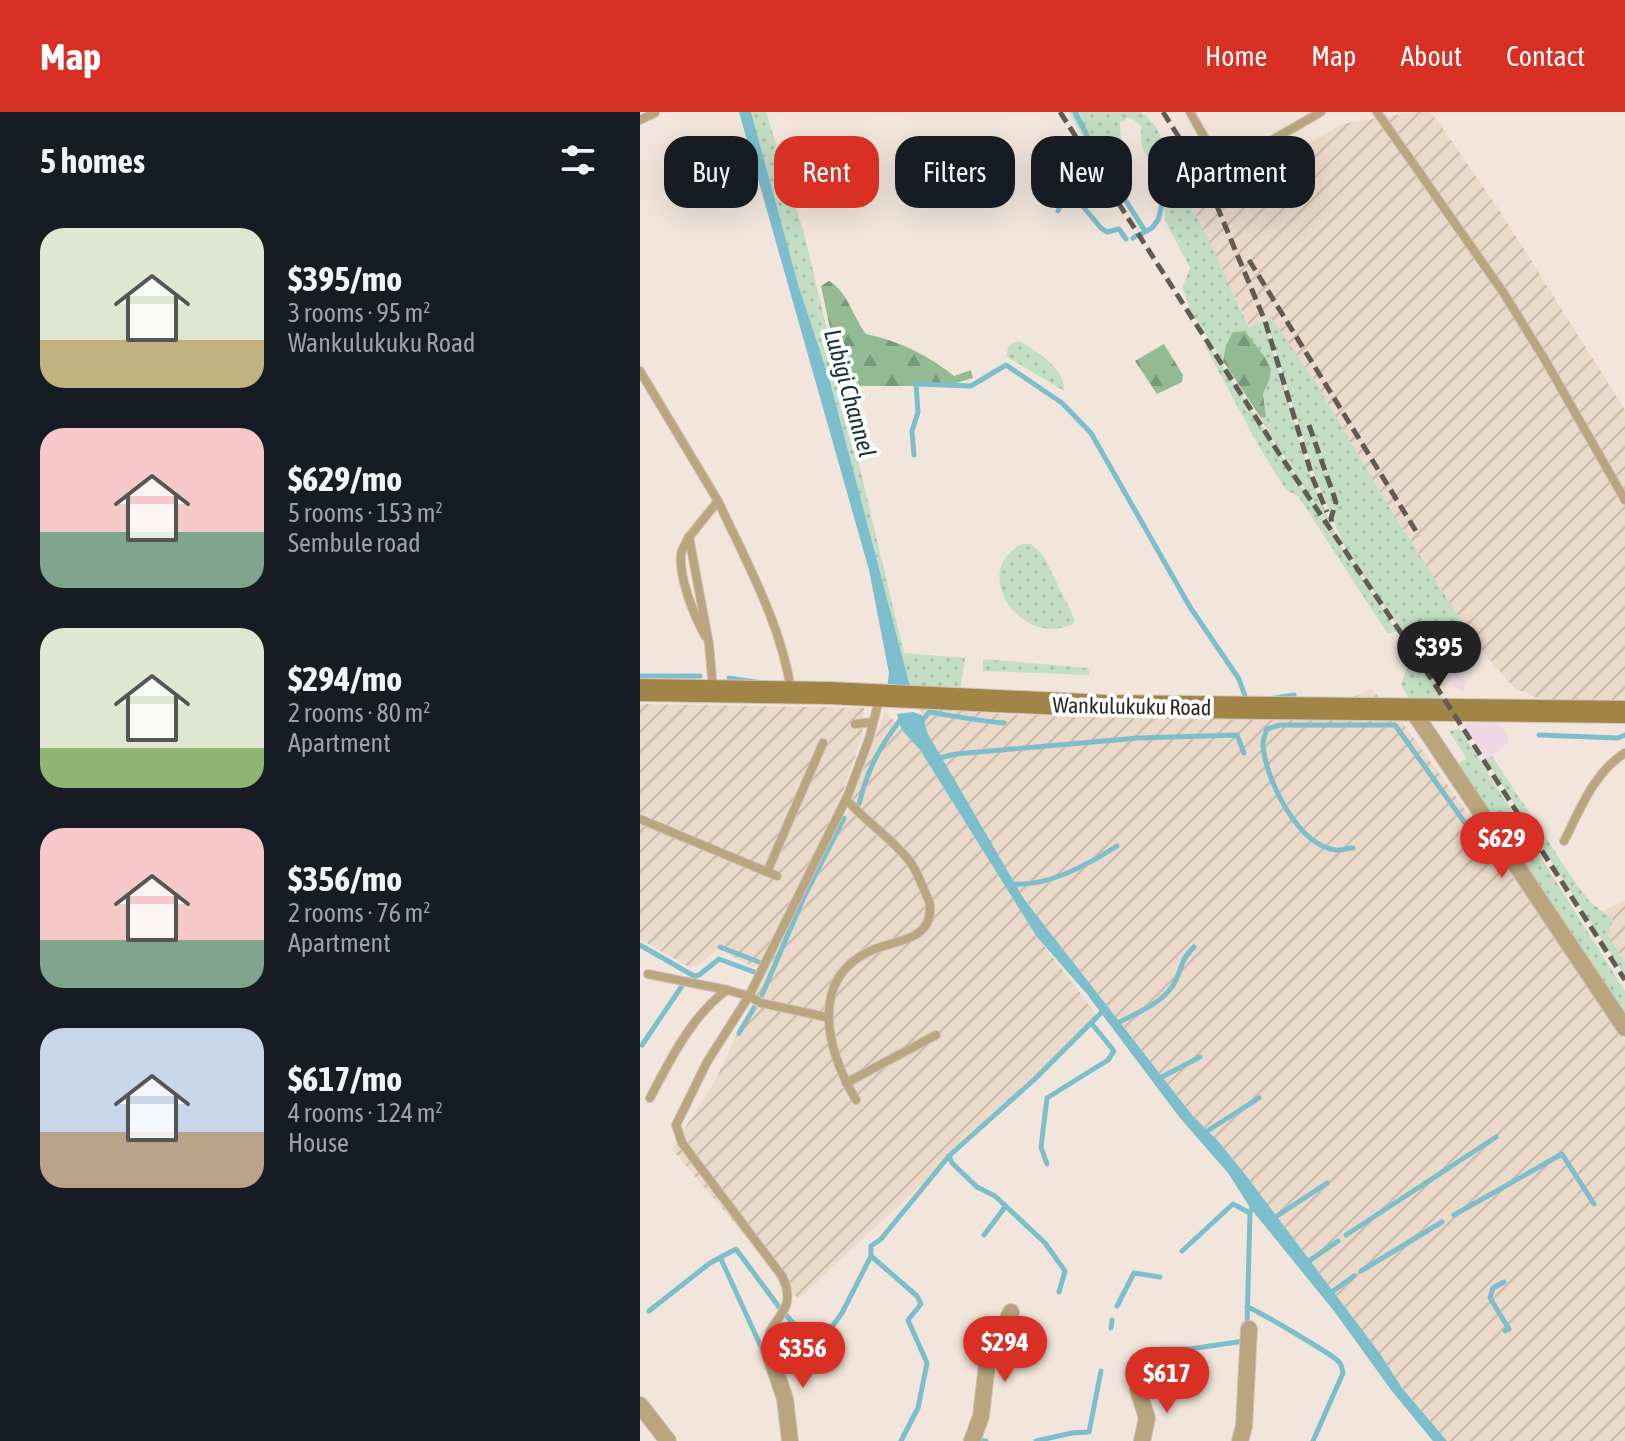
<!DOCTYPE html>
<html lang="en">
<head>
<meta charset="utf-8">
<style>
	body { margin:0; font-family:"Asap Condensed",sans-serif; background:#242831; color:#f1f3f6; height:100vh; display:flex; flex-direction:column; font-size:30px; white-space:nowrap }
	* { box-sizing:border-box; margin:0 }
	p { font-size:26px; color:#9ea1a6 }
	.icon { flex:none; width:44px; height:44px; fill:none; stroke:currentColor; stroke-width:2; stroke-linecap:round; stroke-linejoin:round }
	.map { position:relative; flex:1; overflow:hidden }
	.sheet { display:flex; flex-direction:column; background:#171b24; width:640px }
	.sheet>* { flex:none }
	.guide { position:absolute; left:24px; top:24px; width:760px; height:72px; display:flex; gap:16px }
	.price { position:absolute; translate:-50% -68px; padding:0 18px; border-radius:28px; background:#d93025; color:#fff; font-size:26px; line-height:52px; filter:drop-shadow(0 2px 4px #0008) }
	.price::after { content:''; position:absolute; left:50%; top:48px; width:24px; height:18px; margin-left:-12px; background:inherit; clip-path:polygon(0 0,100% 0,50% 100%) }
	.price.selected { background:#222; color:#fff }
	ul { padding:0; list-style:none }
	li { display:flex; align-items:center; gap:24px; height:200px; padding:0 40px }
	li span { display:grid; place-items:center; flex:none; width:224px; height:160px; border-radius:24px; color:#555 }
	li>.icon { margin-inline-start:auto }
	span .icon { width:96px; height:96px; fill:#fffc; stroke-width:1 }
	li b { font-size:34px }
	h2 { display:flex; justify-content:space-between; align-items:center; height:96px; padding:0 40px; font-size:34px }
	.chip { padding:0 28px; border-radius:24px; background:#171b24; box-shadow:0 8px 32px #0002; font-size:28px; line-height:72px }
	.chip.selected { background:#d93025; color:#fff }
	header { display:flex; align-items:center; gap:48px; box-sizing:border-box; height:112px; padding:0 40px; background:#d93025; color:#fff }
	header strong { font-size:38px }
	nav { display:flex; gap:44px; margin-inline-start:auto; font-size:28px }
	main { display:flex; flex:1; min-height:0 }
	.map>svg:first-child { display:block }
</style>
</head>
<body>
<header>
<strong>Map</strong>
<nav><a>Home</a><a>Map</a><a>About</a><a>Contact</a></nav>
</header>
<main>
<section class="sheet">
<h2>5 homes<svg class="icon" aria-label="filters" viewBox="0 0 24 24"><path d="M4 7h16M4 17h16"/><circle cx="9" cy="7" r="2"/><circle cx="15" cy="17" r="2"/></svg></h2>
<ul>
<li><span style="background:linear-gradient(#dfe7d0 70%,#c2b280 0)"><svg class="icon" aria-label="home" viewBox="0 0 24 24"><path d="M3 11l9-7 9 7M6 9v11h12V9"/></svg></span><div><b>$395/mo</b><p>3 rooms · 95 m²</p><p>Wankulukuku Road</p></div></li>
<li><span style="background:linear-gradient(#f6c9c9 65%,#7fa58c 0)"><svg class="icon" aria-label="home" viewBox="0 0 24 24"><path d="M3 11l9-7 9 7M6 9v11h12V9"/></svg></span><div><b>$629/mo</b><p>5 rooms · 153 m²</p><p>Sembule road</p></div></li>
<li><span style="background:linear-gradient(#dfe7d0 75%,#8fb573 0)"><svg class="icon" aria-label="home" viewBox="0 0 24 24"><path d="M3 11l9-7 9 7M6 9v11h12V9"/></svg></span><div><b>$294/mo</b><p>2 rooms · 80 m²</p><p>Apartment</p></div></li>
<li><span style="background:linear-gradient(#f6c9c9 70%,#7fa58c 0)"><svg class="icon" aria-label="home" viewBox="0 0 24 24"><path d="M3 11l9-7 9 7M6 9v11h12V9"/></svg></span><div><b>$356/mo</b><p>2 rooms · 76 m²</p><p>Apartment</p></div></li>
<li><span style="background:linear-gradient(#c9d6e8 65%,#b9a48a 0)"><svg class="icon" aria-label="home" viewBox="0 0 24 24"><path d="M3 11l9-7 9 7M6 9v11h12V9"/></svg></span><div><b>$617/mo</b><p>4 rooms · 124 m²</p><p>House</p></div></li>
</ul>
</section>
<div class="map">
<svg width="985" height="1329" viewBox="0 0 985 1329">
	<defs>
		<pattern id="industrial-furrows" width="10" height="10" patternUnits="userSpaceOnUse" patternTransform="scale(2)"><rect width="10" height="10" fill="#ebd9c9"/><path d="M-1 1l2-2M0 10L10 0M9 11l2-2" fill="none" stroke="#cabaac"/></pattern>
		<pattern id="grass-dots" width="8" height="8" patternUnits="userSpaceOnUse" patternTransform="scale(2)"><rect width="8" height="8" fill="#c4dec4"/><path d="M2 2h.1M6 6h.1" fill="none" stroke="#a9bea8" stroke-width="1.8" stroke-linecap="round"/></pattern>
		<pattern id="forest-firs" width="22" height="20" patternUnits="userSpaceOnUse" patternTransform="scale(2)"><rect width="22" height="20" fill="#93ba93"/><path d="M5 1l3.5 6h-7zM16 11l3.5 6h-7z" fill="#789778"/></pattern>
	</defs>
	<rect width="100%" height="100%" fill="#f2e6dc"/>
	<!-- commercial -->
	<g fill="#efd7e3">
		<polygon points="787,546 797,548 827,570 823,580 809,571"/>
		<polygon points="842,609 854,609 867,621 868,631 846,648 824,612"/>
	</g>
	<!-- industrial -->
	<g fill="url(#industrial-furrows)">
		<polygon points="774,0 791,0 858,96 985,298 985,590 920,590 897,586 874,576 834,529 749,395 673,266 630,205 610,216 551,93 577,84 607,68 702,12"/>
		<polygon points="731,577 759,606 838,715 985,928 985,1329 807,1329 762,1276 741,1243 608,1066 579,1030 552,1003 384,787 288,622 280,596 307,596 361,602 513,607 630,605 699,592"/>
		<polygon points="0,592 224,596 222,625 192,711 122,849 114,855 78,837 57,854 47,854 0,827"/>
		<polygon points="245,599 280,638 397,825 460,907 158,1187 32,1037 76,967 152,805 208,699"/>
		<polygon points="985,788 985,850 968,823 973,807 963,799"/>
	</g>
	<!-- grass -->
	<g fill="url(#grass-dots)">
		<polygon points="111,0 126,0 164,121 264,541 325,546 320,580 271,578 189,266 158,172"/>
		<path d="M429 0H502L514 12 524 30 520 47 515 49C500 42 501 29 501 14L490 5 480 11 482 45 468 51 441 22Z"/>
		<polygon points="531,57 570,131 609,216 624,209 672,369 699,430 621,308 625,305 623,282 630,266 631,257 624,244 605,219 594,220 586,233 583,249 552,201 542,176 550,156 525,108 523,75"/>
		<polygon points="630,204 673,266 749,395 834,529 814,516 803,512 760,518 706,438 676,367 626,209"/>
		<path d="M379 229C395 237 427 259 424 279L366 244 369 233Z"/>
		<polygon points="568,232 757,519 748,522 658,384 646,378 617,331 565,234"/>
		<path d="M382 432H391L403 443 435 508 433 512C381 537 328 459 382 432Z"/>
		<polygon points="343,547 448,556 450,563 343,559"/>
		<polygon points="777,547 817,607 770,588 761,573 766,558"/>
		<polygon points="820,617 985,879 985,905 813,653 827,647 809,619"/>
		<polygon points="852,644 933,767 950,790 973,807 968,823 985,850 985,864 846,648"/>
	</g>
	<!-- forest -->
	<g fill="url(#forest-firs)">
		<path d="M189 169C207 179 213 205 226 222 259 229 288 243 314 264L331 258 333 266 306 274H210L200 263 181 174Z"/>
		<polygon points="605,219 624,244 631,257 630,266 623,282 626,305 621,306 583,249 586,233 593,220"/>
		<polygon points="524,232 543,263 542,270 517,282 495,249"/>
	</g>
	<!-- water -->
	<g fill="#7dbecd">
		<polygon points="99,0 111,0 158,172 189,266 271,578 247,577 249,561 229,458"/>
		<polygon points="273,600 282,603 288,622 384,787 552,1003 579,1030 608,1066 741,1243 762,1276 807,1329 793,1329 751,1278 694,1199 611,1097 588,1061 540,1006 446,881 397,825 280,638 261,617 257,602"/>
	</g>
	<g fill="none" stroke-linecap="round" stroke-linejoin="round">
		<!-- stream -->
		<g stroke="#7dbecd" stroke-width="5">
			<polyline points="435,0 460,48 505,119"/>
			<polyline points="418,99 422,91 435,85 461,116 467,120 479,117 486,127"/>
			<polyline points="501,122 512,116 518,108 522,93 519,82 525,55"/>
			<polyline points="493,126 496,124"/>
			<polyline points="274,343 272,319 278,300 276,272 331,274 366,253 422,291 451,321 550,495 599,567 606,587"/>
			<polyline points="0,564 60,564"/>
			<polyline points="89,566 116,570"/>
			<polyline points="635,586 654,583"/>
			<path d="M280 612 289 600C314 604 339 609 364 611"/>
			<polyline points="899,623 978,626 985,623"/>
			<polyline points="299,646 316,642 498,626 597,623 604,641"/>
			<path d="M219 692C228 657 239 635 261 607"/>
			<path d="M713 736C708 736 700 739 695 738 657 732 627 669 623 635 622 629 625 623 627 617L640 613H755L840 732"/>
			<path d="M371 772C408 775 447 753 477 734"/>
			<polyline points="0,833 54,864 59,863 79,847 114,860"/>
			<polyline points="80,835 119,850"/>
			<polyline points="122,883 164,785 204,706"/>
			<path d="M476 912C498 900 525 891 536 868 544 851 539 851 554 835"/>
			<polyline points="99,921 114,896"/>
			<polyline points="2,933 42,874"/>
			<polyline points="518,967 560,945"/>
			<polyline points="564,1021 619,986"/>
			<polyline points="309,1044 312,1051 337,1075 355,1084 405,1131 425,1159 419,1180"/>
			<polyline points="407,1052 401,1035 407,986 468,948 474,939 452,912"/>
			<polyline points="814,1103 922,1042 954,1092"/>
			<polyline points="631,1108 687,1071"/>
			<polyline points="344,1123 365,1095"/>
			<polyline points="706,1123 856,1025"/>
			<polyline points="542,1139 593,1092 610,1101"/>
			<polyline points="231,1144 277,1184 281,1192 268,1208 287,1251 278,1296 261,1329"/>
			<polyline points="80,1145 123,1239"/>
			<polyline points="666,1151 698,1129"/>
			<polyline points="721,1159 802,1110"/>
			<polyline points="864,1170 853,1176 850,1186 869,1217 865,1219"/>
			<polyline points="689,1182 714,1164"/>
			<polyline points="477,1194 494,1161 520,1165"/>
			<path d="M607 1195C615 1197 695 1244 699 1250 702 1253 702 1257 703 1261L673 1329"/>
			<polyline points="9,1199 70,1151 96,1137 139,1195 172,1233"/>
			<polyline points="607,1214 610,1101 613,1092"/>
			<polyline points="471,1216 472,1208"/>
			<polyline points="522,1237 550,1237 604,1229"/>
			<polyline points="139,1258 141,1253 186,1223 202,1201 231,1144 231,1134 241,1127 309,1044 396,966 464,898"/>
			<polyline points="341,1329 346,1329"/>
			<polyline points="396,1329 432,1321 449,1320 461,1259"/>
		</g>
		<!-- lane casing -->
		<g stroke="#cec3bb" stroke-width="10">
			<g id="lane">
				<polyline points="550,0 567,30 586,44 606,43 681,0"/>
				<polyline points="737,0 863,180 905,248 985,388"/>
				<polyline points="0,8 15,1"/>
				<polyline points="0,259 78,389 49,425 69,532 73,577"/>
				<path d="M78 389C106 449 141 512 151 578"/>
				<path d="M49 425C46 430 42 436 41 443 39 467 54 503 65 524"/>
				<polyline points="215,612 233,610"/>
				<path d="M206 687C225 709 250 725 268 747 276 756 280 769 285 780 287 785 291 791 290 797 290 830 253 828 230 839 167 869 188 940 216 988"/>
				<polyline points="0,707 137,764"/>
				<path d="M924 729C940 698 954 660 985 641"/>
				<polyline points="127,760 183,631"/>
				<polyline points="8,862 87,878 109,884 121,891 186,905"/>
				<polyline points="206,971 296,923"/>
				<path d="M10 986C30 948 52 903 87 878"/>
				<path d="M128 1236C124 1205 161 1204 142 1164L42 1031 36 1013 67 950 109 884 208 683 229 627 240 584"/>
			</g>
		</g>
		<!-- street casing -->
		<g stroke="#cec3bb" stroke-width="18">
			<g id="street">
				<polyline points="773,599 985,916"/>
				<polyline points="128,1236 145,1287 150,1329"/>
				<polyline points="498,1278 507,1306 502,1329"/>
				<polyline points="0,1293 28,1329"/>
				<polyline points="332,1329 341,1304 347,1252 371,1200"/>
				<polyline points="600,1329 604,1314 609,1217"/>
			</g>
		</g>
		<!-- secondary casing -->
		<g stroke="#cec3bb" stroke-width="24">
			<polyline id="secondary" points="0,578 189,581 465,594 985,600"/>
		</g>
		<!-- lane -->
		<use href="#lane" stroke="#baa57e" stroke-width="8"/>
		<!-- street -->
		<use href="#street" stroke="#baa57e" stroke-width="16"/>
		<!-- secondary -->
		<use href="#secondary" stroke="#a28447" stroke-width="22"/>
		<!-- rail -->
		<g stroke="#615a55" stroke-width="5" stroke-dasharray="12 6" stroke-linecap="butt">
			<polyline points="420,0 640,343 772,537 985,868"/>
			<polyline points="523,0 566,68 625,209 673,367 687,400"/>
			<polyline points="609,148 779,424"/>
			<polyline points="669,313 696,390 691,406 692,412"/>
		</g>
	</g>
	<g text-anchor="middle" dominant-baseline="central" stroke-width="8" stroke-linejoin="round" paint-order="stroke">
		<!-- street labels -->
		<g font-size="22" fill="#2b2623" stroke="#fff">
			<text transform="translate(492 594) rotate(1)">Wankulukuku Road</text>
		</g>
		<!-- water labels -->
		<g font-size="24" font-style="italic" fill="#113138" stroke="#fff">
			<text transform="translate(210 281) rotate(74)">Lubigi Channel</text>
		</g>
	</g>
</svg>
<b class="price selected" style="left:799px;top:577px">$395</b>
<b class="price" style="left:862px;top:768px">$629</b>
<b class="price" style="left:365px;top:1272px">$294</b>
<b class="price" style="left:163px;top:1278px">$356</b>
<b class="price" style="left:527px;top:1303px">$617</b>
<div class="guide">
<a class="chip">Buy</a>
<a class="chip selected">Rent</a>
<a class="chip">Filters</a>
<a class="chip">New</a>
<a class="chip">Apartment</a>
</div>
</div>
</main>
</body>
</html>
